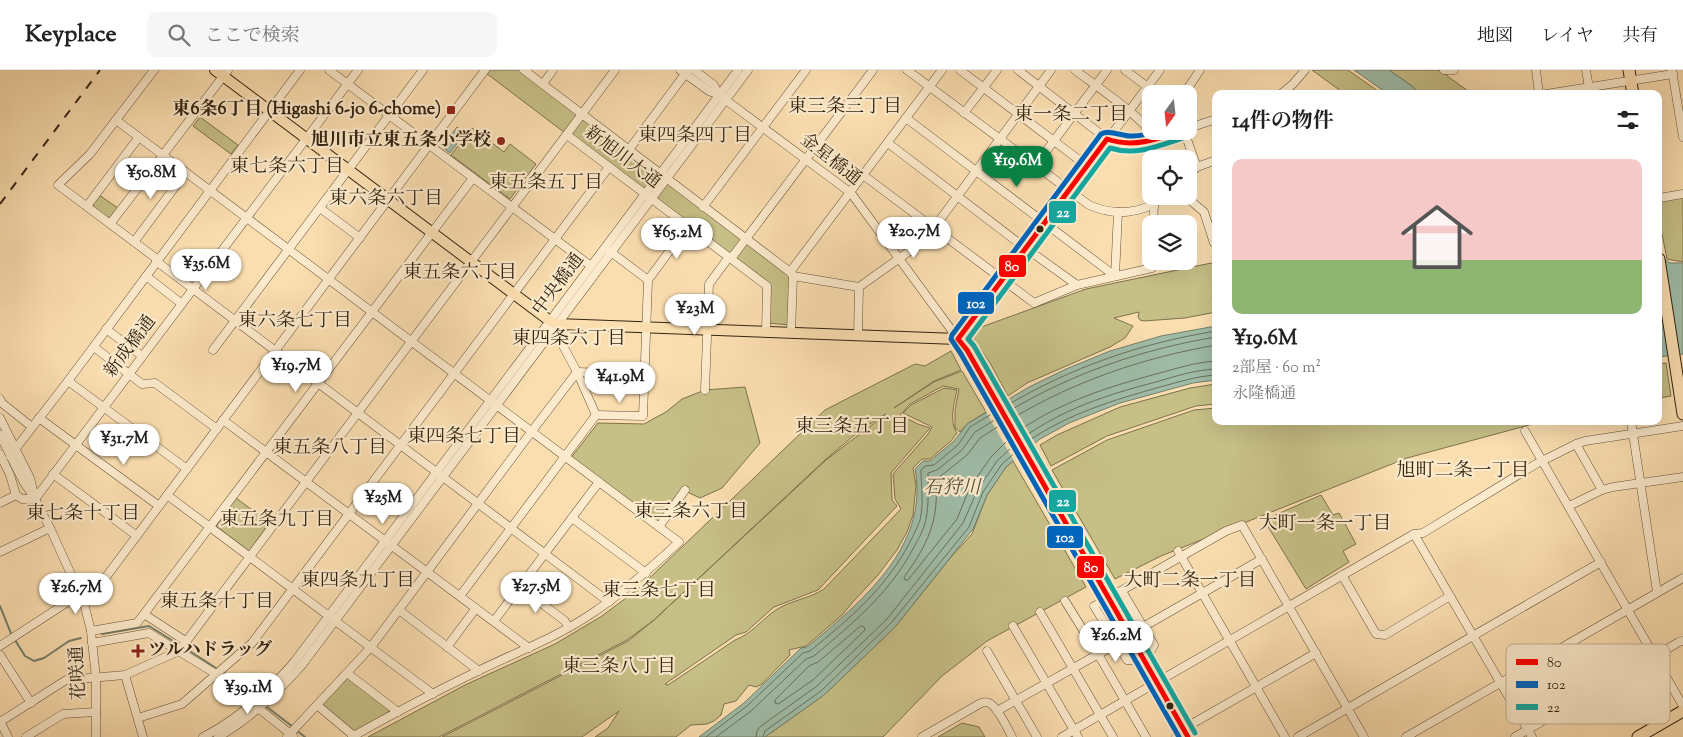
<!DOCTYPE html>
<html lang="ja">
<head>
<meta charset="utf-8">
<style>
	body { margin:0; font-family:"Sorts Mill Goudy","Noto Serif JP",serif; background:#f6f6f6; color:#222; height:100vh; display:flex; flex-direction:column; font-size:19px; white-space:nowrap }
	* { box-sizing:border-box; margin:0 }
	p { font-size:16px; color:#767676 }
	.icon { flex:none; width:28px; height:28px; fill:none; stroke:currentColor; stroke-width:2; stroke-linecap:round; stroke-linejoin:round }
	.map { position:relative; flex:1; overflow:hidden }
	.side { position:absolute; left:1212px; top:20px; width:450px; height:335px; display:flex; flex-direction:column; background:#fff; border-radius:10px; box-shadow:0 5px 20px #0002 }
	.side>* { flex:none }
	.needle { width:32px; rotate:195deg }
	.fabs { position:absolute; left:1142px; top:15px; display:grid; gap:10px }
	.fabs a { display:grid; place-items:center; width:55px; height:55px; border-radius:10px; background:#fff; box-shadow:0 5px 20px #0002; font-size:25px }
	.price { position:absolute; translate:-50% -42px; padding:0 11px; border-radius:18px; background:#fff; color:#222; font-size:16px; line-height:32px; filter:drop-shadow(0 1px 2px #0008) }
	.price::after { content:''; position:absolute; left:50%; top:30px; width:15px; height:11px; margin-left:-8px; background:inherit; clip-path:polygon(0 0,100% 0,50% 100%) }
	.price.active { background:#0b8043; color:#fff }
	ul { padding:0; list-style:none }
	li { display:grid; align-content:center; gap:10px; height:265px; padding:0 20px }
	li span { display:grid; place-items:center; height:155px; border-radius:10px; color:#555 }
	li>.icon { margin-inline-start:auto }
	span .icon { width:90px; height:90px; fill:#fffc; stroke-width:1 }
	li b { font-size:21px }
	h2 { display:flex; justify-content:space-between; align-items:center; height:60px; padding:0 20px; font-size:21px }
	header { display:flex; align-items:center; gap:30px; box-sizing:border-box; height:70px; padding:0 25px; background:#fff; border-bottom:1px solid #e0e0e0 }
	header strong { font-size:24px }
	nav { display:flex; gap:28px; margin-inline-start:auto; font-size:18px }
	.search { width:350px; height:45px; background:#f6f6f6; display:flex; align-items:center; gap:12px; box-sizing:border-box; padding:0 18px; border-radius:10px; color:#767676; font-size:19px }
	.map>svg:first-child { display:block }
</style>
</head>
<body>
<header>
<strong>Keyplace</strong>
<div class="search"><svg class="icon" aria-label="search" viewBox="0 0 24 24"><circle cx="10" cy="10" r="6"/><path d="M15 15l6 6"/></svg>ここで検索</div>
<nav><a>地図</a><a>レイヤ</a><a>共有</a></nav>
</header>
<div class="map">
<svg width="1683" height="667" viewBox="0 0 1683 667">
	<rect width="100%" height="100%" fill="#fbdeb0"/>
	<filter id="stains"><feTurbulence type="fractalNoise" baseFrequency=".004" numOctaves="4"/><feColorMatrix values="0 0 0 0 .2 0 0 0 0 .09 0 0 0 0 .02 0 0 0 .5 -.17"/></filter>
	<radialGradient id="worn" r=".72"><stop offset=".6" stop-color="#630" stop-opacity="0"/><stop offset="1" stop-color="#630" stop-opacity=".3"/></radialGradient>
	<!-- green -->
	<g fill="#c6bf86" stroke="#7c724c">
		<polygon points="482,0 524,0 793,206 790,255 767,253 767,216"/>
		<polygon points="1312,0 1348,0 1382,24 1345,24"/>
		<polygon points="1389,0 1445,0 1446,5 1472,24 1419,24 1412,16"/>
		<polygon points="200,47 238,75 231,84 193,56"/>
		<polygon points="472,58 504,82 510,74 536,94 510,129 451,85"/>
		<polygon points="99,125 118,138 111,147 107,148 94,138 93,134"/>
		<polygon points="1683,126 1683,192 1667,189 1659,149 1659,130"/>
		<polygon points="1216,192 1216,224 1212,226 1214,233 1216,233 1216,242 1185,248 1144,251 1140,250 1138,247 1139,242 1114,248 1133,256 1125,268 1110,277 1027,313 1008,326 990,293 973,268 976,259 1086,219"/>
		<path d="M951 281 961 300 934 311 894 338 934 312 962 301 986 342 967 354 960 362 955 358V340L959 319 943 316 910 334 900 345 918 354 930 358 891 403 892 430 897 436 818 520 774 537 746 562 736 565 665 614 668 615 735 570C752 564 762 549 776 540 791 530 809 529 824 519L901 439 895 429 893 404 928 364 932 357 903 343 911 335 944 318 957 320C954 333 949 352 957 363L951 371 930 389H922L913 398 916 416 913 445 907 462 897 480 878 505 852 533 842 545 806 576 789 580 790 585 762 614 756 617 749 615 736 631 724 634 721 645 714 651 707 654 691 655 676 667H595L608 658 619 641 582 667H442L628 571 654 550 826 390 886 344 863 358 825 390 654 550 627 570 439 667H368L465 615 555 574 602 546 638 519 825 340 915 294 925 296Z"/>
		<polygon points="1666,293 1671,326 1659,328 1659,294"/>
		<polygon points="1216,314 1216,334 1196,336 1107,366 1051,396 1040,375 1057,365 1120,337 1190,318"/>
		<polygon points="745,317 760,373 722,418 700,428 685,421 659,457 570,389 598,353 644,354 666,342 682,329 705,320"/>
		<polygon points="1216,338 1216,351 1544,351 1407,388 1161,486 1115,509 1052,400 1107,370 1194,340"/>
		<polygon points="1013,391 1086,517 987,571 942,606 883,667 765,667 824,625 895,557 951,487 972,464 987,425 1006,397"/>
		<polygon points="1321,425 1333,445 1339,443 1356,474 1343,481 1349,492 1306,519 1264,450"/>
		<polygon points="236,428 270,453 249,481 216,456"/>
		<polygon points="348,608 390,638 387,645 354,662 321,635"/>
		<polygon points="962,653 979,657 985,667 938,667"/>
	</g>
	<!-- water -->
	<g fill="#9fbca8" stroke="#747f6c">
		<polygon points="1354,0 1389,0 1412,16 1419,24 1388,24"/>
		<polygon points="457,57 465,63 450,83 442,77"/>
		<polygon points="1659,185 1670,193 1683,193 1683,284 1659,287"/>
		<path d="M1216 256V310L1193 313 1120 333 1069 353 1040 369 1006 397 987 425 973 459 895 557 824 625 765 667H699L744 633 801 578 807 577C860 533 930 477 915 399L923 391H930L954 371 967 354 1029 317 1066 299 1110 281 1161 266Z"/>
	</g>
	<!-- pier -->
	<polygon fill="#fbdeb0" points="1008,326 1036,375 1015,393 985,340"/>
	<g fill="none" stroke-linecap="round" stroke-linejoin="round">
		<!-- shore -->
		<g stroke="#69705c" stroke-width="1">
			<path d="M1006 336C1071 297 1142 273 1216 261"/>
			<path d="M1009 341C1073 303 1143 279 1216 267"/>
			<path d="M1013 348C1077 310 1143 288 1216 275"/>
			<path d="M1002 354 980 368 967 385 937 409C936 423 937 438 933 452 928 472 916 491 904 507L905 510H908L957 449 970 417 991 387 1010 368"/>
			<path d="M1020 360C1061 332 1108 317 1156 304 1175 299 1196 292 1216 291"/>
			<path d="M1024 367C1063 339 1109 324 1156 312 1176 306 1195 300 1216 299"/>
			<path d="M1027 372C1067 344 1114 330 1160 317 1179 312 1197 306 1216 305"/>
			<polygon points="861,556 864,557 865,560 813,610 778,634 775,633 775,630 809,596 818,592"/>
			<path d="M706 667 747 636 803 583 810 581C849 549 885 519 909 474 913 466 917 458 920 450 924 434 921 416 921 400L925 396 934 395 958 375 970 357 995 342"/>
			<path d="M716 667 751 641 806 589 814 586C853 553 890 523 914 477 919 468 924 459 926 449 929 434 928 418 928 403L937 400 962 380 975 362 998 348"/>
			<polyline points="756,667 757,661 761,656 817,616 887,549 963,453 978,419 997,391 1014,375"/>
			<polyline points="763,667 765,661 821,621 891,553 969,457 983,422 1002,394 1017,381"/>
		</g>
		<!-- stream -->
		<g stroke="#747f6c" stroke-width="2">
			<polyline points="0,536 12,566"/>
			<polyline points="102,564 149,556 181,576"/>
			<polyline points="15,570 25,586 34,591 44,588 69,571 81,568"/>
			<polyline points="185,578 219,600"/>
			<polyline points="223,602 251,624"/>
			<polyline points="267,637 293,657"/>
			<polyline points="296,660 305,667"/>
		</g>
		<!-- minor-tunnel -->
		<polyline stroke="#d3b990" stroke-width="8" stroke-dasharray="8 4" stroke-linecap="butt" points="1096,535 1119,522"/>
		<!-- minor casing -->
		<g stroke="#655239" stroke-width="9">
			<g id="minor">
				<polyline points="154,0 90,84 58,115 157,189"/>
				<polyline points="329,0 591,196"/>
				<polyline points="524,0 790,202 793,206 791,263"/>
				<polyline points="680,0 709,21 719,25 851,123 958,269 1160,0"/>
				<polyline points="694,0 714,15 719,25"/>
				<path d="M907 0 1089 135C1114 146 1143 145 1164 126"/>
				<polyline points="960,0 1087,96"/>
				<path d="M1018 0 1107 69C1134 80 1154 70 1181 61"/>
				<path d="M1075 0C1092 13 1141 46 1150 62 1155 72 1154 79 1152 89"/>
				<polyline points="1125,0 1157,24"/>
				<polyline points="1444,0 1454,0"/>
				<polyline points="1536,0 1539,24"/>
				<polyline points="1586,0 1590,24"/>
				<polyline points="1672,0 1683,67"/>
				<polyline points="543,14 553,0"/>
				<polyline points="1184,24 1200,0"/>
				<polyline points="1281,24 1293,14 1305,0"/>
				<polyline points="1546,24 1673,4"/>
				<polyline points="964,43 997,0"/>
				<polyline points="906,48 1115,206"/>
				<path d="M116 50 679 472C651 498 623 523 591 544 557 567 517 582 480 600 437 621 394 643 352 667"/>
				<polyline points="1189,58 1216,49"/>
				<polyline points="1184,61 1197,97"/>
				<polyline points="567,65 767,216 766,262"/>
				<polyline points="888,73 1020,174 1077,215"/>
				<polyline points="628,81 688,0"/>
				<polyline points="1151,92 1151,99"/>
				<polyline points="1035,96 1107,0"/>
				<polyline points="1189,104 1197,97 1216,90"/>
				<polyline points="863,105 1034,233 1077,215 1152,198 1152,191"/>
				<polyline points="1185,126 1204,142 1214,173"/>
				<polyline points="1659,128 1683,124"/>
				<polyline points="87,136 139,67"/>
				<polyline points="703,137 806,0"/>
				<polyline points="320,138 360,168"/>
				<polyline points="110,154 228,0"/>
				<polyline points="1153,154 1154,135"/>
				<polyline points="134,172 186,102"/>
				<polyline points="607,179 648,210"/>
				<polyline points="156,191 609,532"/>
				<polyline points="790,202 942,0"/>
				<polyline points="146,206 182,234"/>
				<polyline points="793,206 859,217 925,170 1051,0"/>
				<polyline points="1115,206 1118,142"/>
				<polyline points="552,255 577,302 596,345"/>
				<polyline points="106,259 142,286"/>
				<polyline points="858,265 859,217"/>
				<polyline points="94,277 142,314 155,313 217,359"/>
				<polyline points="213,280 423,0"/>
				<polyline points="68,311 187,399"/>
				<polyline points="705,320 709,214 729,187 733,186 873,0"/>
				<polyline points="0,329 2,333 32,357"/>
				<polyline points="596,345 643,346 648,210 688,156"/>
				<polyline points="0,348 30,408 34,424"/>
				<polyline points="39,348 159,436"/>
				<polyline points="223,350 529,578"/>
				<polyline points="1631,351 1657,522"/>
				<polyline points="1525,361 1683,636"/>
				<polyline points="0,365 23,411 35,429 50,458 84,533 91,561 96,608 96,667"/>
				<polyline points="1576,374 1602,420"/>
				<polyline points="0,384 10,405 16,425 22,429 35,429"/>
				<polyline points="10,386 68,311 300,0"/>
				<polyline points="53,404 137,466"/>
				<polyline points="167,425 433,624"/>
				<polyline points="35,429 358,0"/>
				<polyline points="0,433 16,425"/>
				<polyline points="1569,436 1602,420 1613,417 1683,407"/>
				<polyline points="572,448 646,503"/>
				<polyline points="659,457 685,420"/>
				<polyline points="1414,464 1532,667"/>
				<polyline points="1178,481 1285,667"/>
				<polyline points="0,482 50,458"/>
				<polyline points="1342,505 1376,564 1385,565 1450,526"/>
				<polyline points="520,517 565,551 568,557"/>
				<polyline points="1119,522 1226,461 1242,455 1364,667"/>
				<polyline points="460,526 596,345"/>
				<polyline points="1065,531 1098,584 1146,667"/>
				<path d="M1096 535 1094 536 1127 590C1139 592 1149 586 1154 575L1122 521"/>
				<polyline points="399,540 479,601"/>
				<polyline points="1040,542 1113,667"/>
				<polyline points="144,544 187,572"/>
				<polyline points="494,551 599,412"/>
				<polyline points="1013,556 1078,667"/>
				<polyline points="1143,557 1262,489"/>
				<polyline points="91,561 137,553 144,544 473,108"/>
				<polyline points="92,573 149,563 216,604 293,666"/>
				<polyline points="0,576 106,507 485,0"/>
				<polyline points="447,577 476,538"/>
				<polyline points="987,581 1037,667"/>
				<polyline points="0,585 31,633"/>
				<polyline points="347,603 398,642"/>
				<polyline points="125,605 143,667"/>
				<polyline points="317,635 354,666"/>
				<polyline points="997,641 1118,573"/>
				<polyline points="138,648 182,634 252,573 609,97"/>
				<polyline points="0,651 8,667"/>
				<polyline points="0,652 66,610 125,605 179,581 615,0"/>
				<polyline points="1183,659 1316,583"/>
				<polyline points="26,667 63,644 96,642"/>
				<path d="M203 667C239 649 269 621 295 591L738 0"/>
				<path d="M218 667C250 649 278 622 302 595L748 0"/>
				<polyline points="287,667 371,577 532,361 577,302 645,304"/>
				<path d="M922 667 981 633C984 632 987 632 989 633 997 636 1008 659 1012 667"/>
				<polyline points="1062,667 1414,464 1423,463 1536,394 1576,374 1585,371 1683,356"/>
				<polyline points="1176,667 1185,662"/>
				<polyline points="1298,667 1601,492"/>
				<polyline points="1406,667 1683,508"/>
				<polyline points="1515,667 1679,572 1683,571"/>
			</g>
		</g>
		<!-- major casing -->
		<g stroke="#332411" stroke-width="12">
			<polyline id="major" points="215,0 514,224 550,251 557,254 958,269 967,280 1188,667"/>
		</g>
		<!-- highway casing -->
		<g stroke="#332411" stroke-width="13">
			<g id="highway">
				<polyline points="1629,0 1633,24"/>
				<polyline points="1659,189 1683,344"/>
				<polyline points="1638,667 1683,641"/>
			</g>
		</g>
		<!-- minor -->
		<use href="#minor" stroke="#fceacc" stroke-width="8"/>
		<!-- major -->
		<use href="#major" stroke="#fbdeb0" stroke-width="10"/>
		<!-- highway -->
		<use href="#highway" stroke="#fbdeb0" stroke-width="11"/>
		<!-- rail -->
		<polyline stroke="#332411" stroke-width="2" stroke-dasharray="9 9" stroke-linecap="butt" points="0,134 100,0"/>
		<!-- bus-1 casing -->
		<g stroke="#fceacc" stroke-width="9">
			<path id="bus-1" d="M1180 61C1155 70 1133 78 1107 69L958 269 967 280 1188 667"/>
		</g>
		<!-- bus-2 casing -->
		<g stroke="#fceacc" stroke-width="9">
			<path id="bus-2" d="M1157 61C1149 64 1141 66 1133 66 1123 67 1110 59 1101 64L952 265 951 269 961 284 1179 667"/>
		</g>
		<!-- bus-3 casing -->
		<g stroke="#fceacc" stroke-width="9">
			<path id="bus-3" d="M1183 68C1159 76 1135 86 1110 78L968 269 974 276 1195 663"/>
		</g>
		<!-- bus-1 -->
		<use href="#bus-1" stroke="#f00" stroke-width="5"/>
		<!-- bus-2 -->
		<use href="#bus-2" stroke="#0065bd" stroke-width="5"/>
		<!-- bus-3 -->
		<use href="#bus-3" stroke="#14a7a0" stroke-width="5"/>
	</g>
	<!-- markers -->
	<g fill="#8f2418" stroke="#fceacc" stroke-width="2">
		<rect x="446" y="35" width="10" height="10" rx="2.5"/>
		<circle cx="501" cy="71" r="5"/>
		<path d="M135.5 573.5h5v5h5v5h-5v5h-5v-5h-5v-5h5z"/>
	</g>
	<g fill="#332411" stroke="#fceacc" stroke-width="2">
		<circle cx="1040" cy="159" r="4.5"/>
		<circle cx="1170" cy="636" r="4.5"/>
	</g>
	<g text-anchor="middle" dominant-baseline="central" stroke-width="4.5" stroke-linejoin="round" paint-order="stroke">
		<!-- poi labels -->
		<g font-size="18" font-weight="bold" fill="#332411" stroke="#fceacc" text-anchor="end">
			<text x="441" y="40">東6条6丁目 (Higashi 6-jo 6-chome)</text>
			<text x="491" y="71">旭川市立東五条小学校</text>
			<text x="148" y="581" text-anchor="start">ツルハドラッグ</text>
		</g>
		<!-- street labels -->
		<g font-size="18" fill="#332411" stroke="#fceacc">
			<text transform="translate(622 88) rotate(37)">新旭川大通</text>
			<text transform="translate(830 90) rotate(38)">金星橋通</text>
			<text transform="translate(559 215) rotate(-53)">中央橋通</text>
			<text transform="translate(131 277) rotate(-53)">新成橋通</text>
			<text transform="translate(79 603) rotate(-93)">花咲通</text>
		</g>
		<!-- neighbourhood labels -->
		<g font-size="19" fill="#332411" stroke="#fceacc">
			<text x="845" y="37">東三条三丁目</text>
			<text x="1071" y="45">東一条二丁目</text>
			<text x="695" y="66">東四条四丁目</text>
			<text x="287" y="97">東七条六丁目</text>
			<text x="546" y="113">東五条五丁目</text>
			<text x="386" y="129">東六条六丁目</text>
			<text x="460" y="203">東五条六丁目</text>
			<text x="295" y="251">東六条七丁目</text>
			<text x="569" y="269">東四条六丁目</text>
			<text x="852" y="357">東三条五丁目</text>
			<text x="464" y="367">東四条七丁目</text>
			<text x="330" y="378">東五条八丁目</text>
			<text x="1463" y="401">旭町二条一丁目</text>
			<text x="691" y="442">東三条六丁目</text>
			<text x="83" y="444">東七条十丁目</text>
			<text x="277" y="450">東五条九丁目</text>
			<text x="1325" y="454">大町一条一丁目</text>
			<text x="358" y="511">東四条九丁目</text>
			<text x="1190" y="511">大町二条一丁目</text>
			<text x="659" y="521">東三条七丁目</text>
			<text x="217" y="532">東五条十丁目</text>
			<text x="619" y="597">東三条八丁目</text>
		</g>
		<!-- water labels -->
		<g font-size="19" font-style="italic" fill="#53523e" stroke="#fceacc">
			<text x="952" y="418">石狩川</text>
		</g>
	</g>
	<!-- legend -->
	<rect x="1506" y="574" width="164" height="80" rx="8" fill="#fceacc" stroke="#c0af94" stroke-width="1"/>
	<rect x="1516" y="589" width="22" height="6" fill="#f00"/>
	<rect x="1516" y="611" width="22" height="7" fill="#0065bd"/>
	<rect x="1516" y="634" width="22" height="6" fill="#14a7a0"/>
	<g font-size="14" fill="#332411">
		<text x="1547" y="597">80</text>
		<text x="1547" y="619">102</text>
		<text x="1547" y="642">22</text>
	</g>
	<g stroke="#fceacc" stroke-width="2">
		<rect x="1048" y="130" width="29" height="24" rx="5" fill="#14a7a0"/>
		<rect x="998" y="184" width="29" height="24" rx="5" fill="#f00"/>
		<rect x="957" y="221" width="38" height="24" rx="5" fill="#0065bd"/>
		<rect x="1048" y="419" width="29" height="24" rx="5" fill="#14a7a0"/>
		<rect x="1046" y="455" width="38" height="24" rx="5" fill="#0065bd"/>
		<rect x="1076" y="485" width="29" height="24" rx="5" fill="#f00"/>
	</g>
	<g font-size="14" text-anchor="middle" font-weight="bold" fill="#fff">
		<text x="1063" y="147">22</text>
		<text x="1012" y="201">80</text>
		<text x="976" y="238">102</text>
		<text x="1063" y="436">22</text>
		<text x="1065" y="472">102</text>
		<text x="1091" y="502">80</text>
	</g>
	<rect width="100%" height="100%" filter="url(#stains)"/>
	<rect width="100%" height="100%" fill="url(#worn)"/>
</svg>
<div class="fabs">
<a><svg class="needle" viewBox="-14 -14 28 28"><path d="M0-13l5 13h-10z" fill="#e53935"/><path d="M0 13l5-13h-10z" fill="#767676"/></svg></a>
<a><svg class="icon" aria-label="locate" viewBox="0 0 24 24"><circle cx="12" cy="12" r="6"/><path d="M12 2v4M12 18v4M2 12h4M18 12h4"/></svg></a>
<a><svg class="icon" aria-label="layers" viewBox="0 0 24 24"><path d="M12 4l9 5-9 5-9-5zM3 14l9 5 9-5"/></svg></a>
</div>
<b class="price active" style="left:1017px;top:118px">¥19.6M</b>
<b class="price" style="left:151px;top:130px">¥50.8M</b>
<b class="price" style="left:914px;top:189px">¥20.7M</b>
<b class="price" style="left:677px;top:190px">¥65.2M</b>
<b class="price" style="left:206px;top:221px">¥35.6M</b>
<b class="price" style="left:695px;top:266px">¥23M</b>
<b class="price" style="left:296px;top:323px">¥19.7M</b>
<b class="price" style="left:620px;top:334px">¥41.9M</b>
<b class="price" style="left:124px;top:396px">¥31.7M</b>
<b class="price" style="left:383px;top:455px">¥25M</b>
<b class="price" style="left:536px;top:544px">¥27.5M</b>
<b class="price" style="left:76px;top:545px">¥26.7M</b>
<b class="price" style="left:1116px;top:593px">¥26.2M</b>
<b class="price" style="left:248px;top:645px">¥39.1M</b>
<section class="side">
<h2>14件の物件<svg class="icon" aria-label="filters" viewBox="0 0 24 24"><path d="M4 7h16M4 17h16"/><circle cx="9" cy="7" r="2"/><circle cx="15" cy="17" r="2"/></svg></h2>
<ul>
<li><span style="background:linear-gradient(#f6c9c9 65%,#8fb573 0)"><svg class="icon" aria-label="home" viewBox="0 0 24 24"><path d="M3 11l9-7 9 7M6 9v11h12V9"/></svg></span><div><b>¥19.6M</b><p>2部屋 · 60 m²</p><p>永隆橋通</p></div></li>
</ul>
</section>
</div>
</body>
</html>
